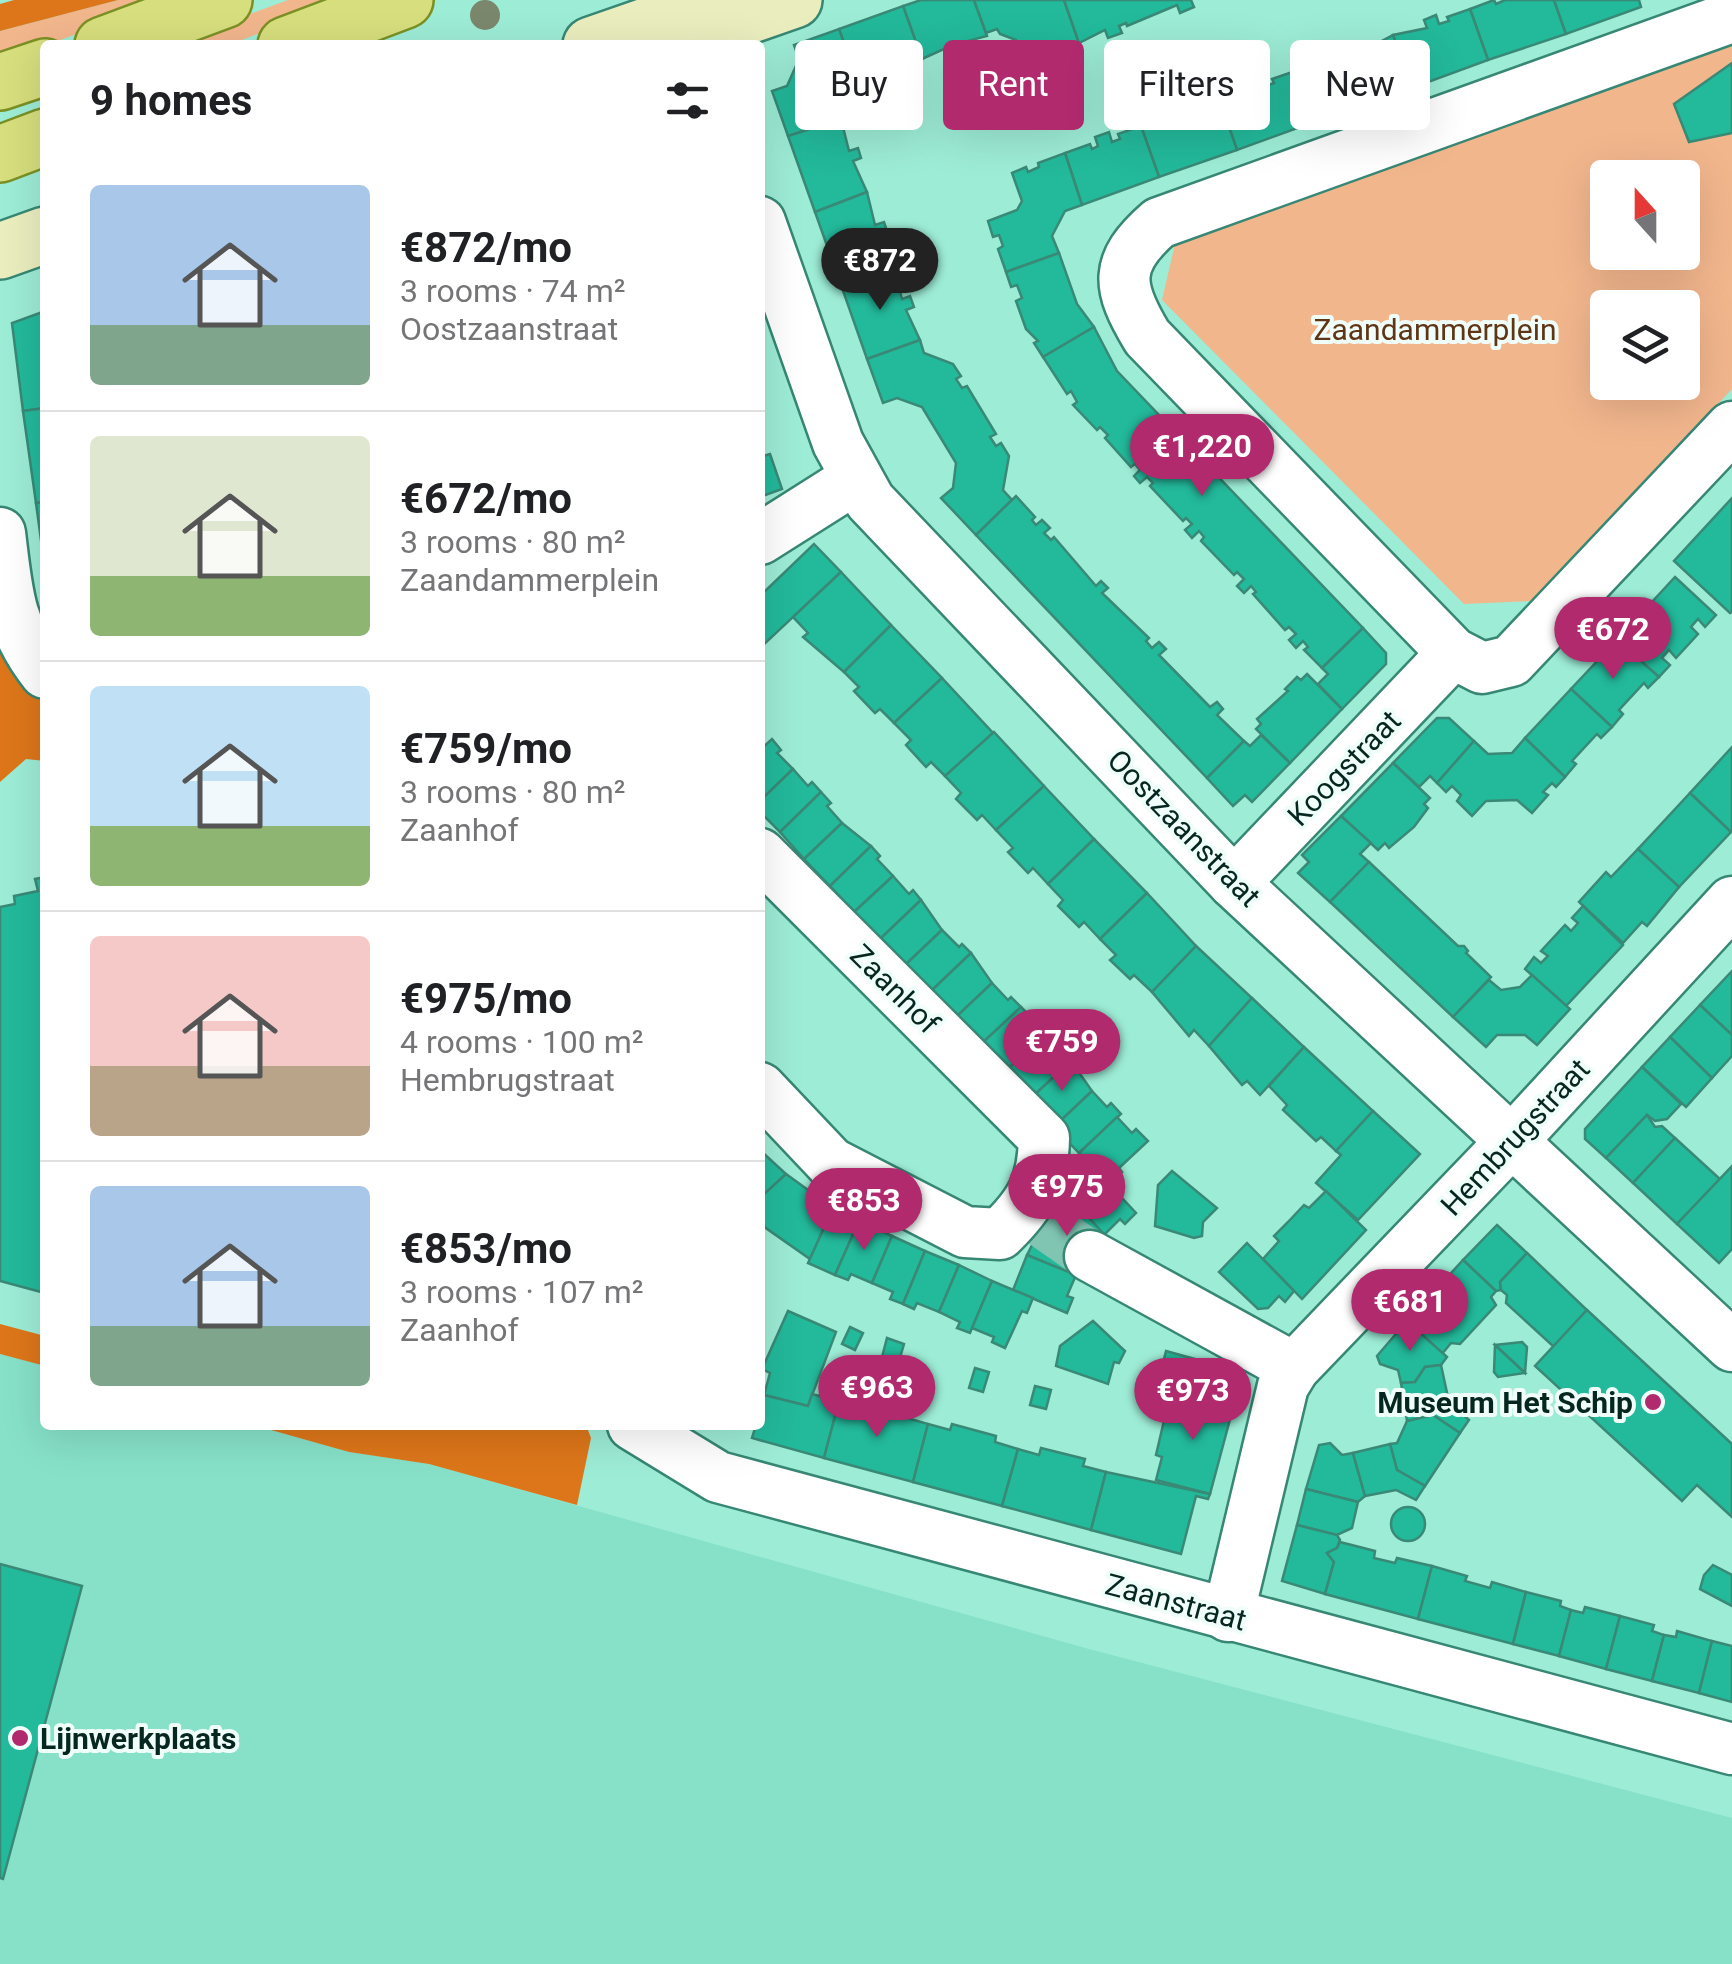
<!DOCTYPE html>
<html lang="en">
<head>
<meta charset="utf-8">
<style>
	body { margin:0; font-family:Roboto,sans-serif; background:#f2f2f2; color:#202124; height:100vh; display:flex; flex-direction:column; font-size:38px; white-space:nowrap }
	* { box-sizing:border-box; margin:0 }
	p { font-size:32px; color:#757577 }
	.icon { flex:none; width:55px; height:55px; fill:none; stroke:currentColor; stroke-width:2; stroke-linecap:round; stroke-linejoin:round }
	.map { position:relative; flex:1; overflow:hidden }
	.details { position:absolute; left:40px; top:40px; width:725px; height:1390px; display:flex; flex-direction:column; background:#fff; border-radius:10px; box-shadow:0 10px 40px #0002 }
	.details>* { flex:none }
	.guide { position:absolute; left:795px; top:40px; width:785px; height:90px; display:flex; gap:20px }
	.needle { width:65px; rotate:339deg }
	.controls { position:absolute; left:1590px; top:160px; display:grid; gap:20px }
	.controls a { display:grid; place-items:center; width:110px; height:110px; border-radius:10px; background:#fff; box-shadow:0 10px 40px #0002; font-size:50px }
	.price { position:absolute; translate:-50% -85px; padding:0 22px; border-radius:35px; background:#b12a6e; color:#fff; font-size:32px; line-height:65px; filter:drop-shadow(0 2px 5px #0008) }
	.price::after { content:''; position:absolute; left:50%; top:60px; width:30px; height:22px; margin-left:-15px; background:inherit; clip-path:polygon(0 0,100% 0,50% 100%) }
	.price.active { background:#222; color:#fff }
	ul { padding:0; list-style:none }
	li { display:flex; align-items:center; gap:30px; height:250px; padding:0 50px }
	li+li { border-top:2px solid #e0e0e0 }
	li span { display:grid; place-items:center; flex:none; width:280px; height:200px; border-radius:10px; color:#555 }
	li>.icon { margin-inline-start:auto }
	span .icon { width:120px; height:120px; fill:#fffc; stroke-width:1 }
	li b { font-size:42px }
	h2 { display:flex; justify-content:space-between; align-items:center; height:120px; padding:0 50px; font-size:42px }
	.chip { padding:0 35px; border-radius:10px; background:#fff; box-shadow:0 10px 40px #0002; font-size:35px; line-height:90px }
	.chip.active { background:#b12a6e; color:#fff }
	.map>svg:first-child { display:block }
</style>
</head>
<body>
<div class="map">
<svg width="1732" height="1964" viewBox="0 0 1732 1964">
	<rect width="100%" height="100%" fill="#9decd6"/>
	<!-- built -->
	<polygon fill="#87e1c9" points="0,1354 45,1366 45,1425 253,1425 349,1452 429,1464 1089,1649 1732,1818 1732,1964 0,1964"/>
	<!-- green -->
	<g fill="#f2b68d" fill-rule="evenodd">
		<polygon points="118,0 170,0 0,62 0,31"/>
		<polygon points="288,0 345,0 229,45 165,45"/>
		<path d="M1732 39V389L1532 601 1464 604 1162 300 1177 235ZM1608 178H1682V252H1608ZM1608 308H1682V382H1608Z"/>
	</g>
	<!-- forest -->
	<g fill="#dd761a">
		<polygon points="14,0 118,0 0,31 0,4"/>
		<polygon points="0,645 45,707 45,761 26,759 0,782"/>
		<polygon points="0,1324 45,1336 45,1366 0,1354"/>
		<polygon points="253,1425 586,1425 591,1438 577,1505 429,1464 349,1452"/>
	</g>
	<!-- building -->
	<g fill="#23b99b" stroke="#398976" stroke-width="2.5">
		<polygon points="921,0 974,0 987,36 960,43 962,49 948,54 946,48 922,59 903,6"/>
		<polygon points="974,0 1064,0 1079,43 1056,51 1054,46 1038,52 1040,58 1025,63 1016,40 1000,34 997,29 986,33"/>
		<polygon points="1064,0 1191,0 1194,7 1180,13 1177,5 1127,26 1126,23 1119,26 1122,33 1108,38 1105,30 1079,43"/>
		<polygon points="1494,0 1496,4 1505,0 1554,0 1566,34 1488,60 1470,9"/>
		<polygon points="1554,0 1639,0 1641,7 1566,34"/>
		<polygon points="903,6 922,59 897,65 899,72 888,76 886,70 858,83 839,29"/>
		<polygon points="1470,9 1488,60 1412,88 1393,35 1427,28 1424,20 1436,15 1439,24 1449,21 1447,17"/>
		<polygon points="839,29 857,80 845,84 833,106 838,120 788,136 772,91 787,86 799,59 794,45"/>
		<polygon points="1393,35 1412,88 1379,100 1377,94 1361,99 1342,106 1344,112 1314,122 1295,71 1322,61 1323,65 1333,62 1332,57 1359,48 1361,52"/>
		<polygon points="1732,63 1732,133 1689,142 1674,104"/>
		<polygon points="1295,71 1314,122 1237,150 1219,98 1243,89 1245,94 1252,91 1249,82 1260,77 1263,87 1274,83 1272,79"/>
		<polygon points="1219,98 1237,150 1159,177 1141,126 1166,117 1168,121 1177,118 1173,109 1184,105 1188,114 1195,111 1193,107"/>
		<polygon points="841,119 849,151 858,148 861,158 853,161 867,192 815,212 788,136"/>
		<polygon points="1141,126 1159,177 1082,205 1065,153 1090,144 1092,149 1098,146 1095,137 1109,132 1112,142 1120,139 1118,134"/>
		<polygon points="1065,153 1082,205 1065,211 1052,236 1059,253 1006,272 998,249 1003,246 999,235 993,237 988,221 1017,210 1022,201 1012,173 1026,167 1028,172 1039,167 1038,163"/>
		<polygon points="867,192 875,225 884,222 888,234 880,237 894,267 841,285 815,212"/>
		<polygon points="1059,253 1077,304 1094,327 1043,357 1034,343 1038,341 1026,329 1016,301 1022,298 1017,285 1011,287 1006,272"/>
		<polygon points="894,267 902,299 910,296 914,307 906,310 920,340 867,359 841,285"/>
		<polygon points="45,311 45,408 23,411 12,323"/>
		<polygon points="1094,327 1117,371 1363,628 1322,668 1304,650 1308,647 1303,641 1296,648 1289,640 1296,634 1289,627 1285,630 1253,594 1256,592 1251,586 1244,593 1237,586 1244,579 1237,572 1234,575 1201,541 1204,537 1199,531 1192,538 1185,530 1192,524 1186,518 1183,521 1150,486 1153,483 1147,477 1140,483 1134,476 1140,470 1135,464 1131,467 1105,438 1108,435 1100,427 1097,430 1073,405 1077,402 1071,391 1067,394 1043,357"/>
		<polygon points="920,340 924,353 953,364 961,376 956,379 962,388 967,386 996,434 990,437 996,446 1001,443 1009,456 1003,490 1012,500 976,535 941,498 953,488 956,463 922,407 897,398 883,403 867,359"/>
		<polygon points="45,408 45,502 36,503 23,411"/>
		<polygon points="770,454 782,489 760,497 760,457"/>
		<polygon points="1016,496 1035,517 1032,520 1036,525 1042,520 1050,528 1044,533 1051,540 1054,537 1096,586 1101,581 1108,588 1102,593 1149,638 1146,641 1152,648 1159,642 1166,649 1159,655 1210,707 1217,702 1223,709 1217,715 1244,741 1207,778 976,535"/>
		<polygon points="1732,498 1732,612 1730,613 1674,561"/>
		<polygon points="45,502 45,570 36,503"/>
		<polygon points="814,544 841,572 760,648 760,596"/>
		<polygon points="841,572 891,625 844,672 803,637 808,633 793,617"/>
		<polygon points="1675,577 1716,615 1705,627 1698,619 1691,627 1698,634 1676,658 1669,650 1662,658 1670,665 1659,677 1617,640"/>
		<polygon points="891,625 942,678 894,723 880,709 875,713 854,691 859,687 844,672"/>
		<polygon points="1363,628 1386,653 1386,664 1342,709 1318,684 1328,674 1322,668"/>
		<polygon points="1617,640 1659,677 1648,688 1644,683 1619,710 1623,714 1612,727 1571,689"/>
		<polygon points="1307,674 1342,709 1290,763 1256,729 1261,724 1257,719 1288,691 1285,689 1297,677 1301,680"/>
		<polygon points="942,678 993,733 945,776 931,762 926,767 906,745 911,740 894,723"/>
		<polygon points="1571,689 1612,727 1601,738 1597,734 1572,761 1576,764 1565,777 1525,738"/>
		<polygon points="1437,718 1449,718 1474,741 1437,783 1430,776 1419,787 1393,763"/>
		<polygon points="994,732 1044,786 996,830 982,815 977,820 956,799 961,793 945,776"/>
		<polygon points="1261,735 1290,763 1252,802 1245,795 1233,806 1207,778 1244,741 1250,746"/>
		<polygon points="1525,738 1565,777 1556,787 1552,783 1543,792 1548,795 1532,813 1517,800 1486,801 1472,816 1457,801 1461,795 1452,786 1446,792 1437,783 1474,741 1488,754 1512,753"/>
		<polygon points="772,739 781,750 777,753 793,769 760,801 760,750"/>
		<polygon points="1732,747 1732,831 1731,832 1690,793"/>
		<polygon points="1393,763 1430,798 1424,804 1428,808 1414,827 1389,848 1385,843 1378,850 1341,816"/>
		<polygon points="793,769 808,786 812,782 821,792 780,832 760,812 760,801"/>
		<polygon points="1044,786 1094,839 1048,884 1033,868 1028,873 1008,852 1013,848 996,830"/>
		<polygon points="821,792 831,803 827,806 842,823 804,859 780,832"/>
		<polygon points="1690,793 1731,832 1679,887 1638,849"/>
		<polygon points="1341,816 1371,843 1360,854 1369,862 1330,902 1298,873 1309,862 1302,855"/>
		<polygon points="842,823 871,846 830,886 804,859"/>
		<polygon points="1094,839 1147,893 1100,939 1084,922 1079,927 1058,906 1063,900 1048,884"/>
		<polygon points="871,846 880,856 877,859 893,876 854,912 830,886"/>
		<polygon points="1638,849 1679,887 1647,926 1642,922 1623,943 1579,902 1606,872 1611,877"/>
		<polygon points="1369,862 1458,946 1464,946 1468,951 1466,953 1491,977 1453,1017 1330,902"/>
		<polygon points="893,876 909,894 913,890 921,900 880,939 854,912"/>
		<polygon points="45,877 45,1293 0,1281 0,907 15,904 14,896 38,891 35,879"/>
		<polygon points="1147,893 1196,946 1152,992 1134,975 1130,979 1110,960 1116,955 1100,939"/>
		<polygon points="921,900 942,930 904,966 880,939"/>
		<polygon points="1583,906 1623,945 1566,1006 1525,969 1534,957 1541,963 1548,956 1541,951 1565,925 1571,931 1578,923 1572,918"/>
		<polygon points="942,930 959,947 962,944 971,953 930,992 904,966"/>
		<polygon points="1196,946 1252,998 1209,1046 1194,1030 1189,1036 1152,992"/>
		<polygon points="971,953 992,983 954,1019 930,992"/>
		<polygon points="1732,971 1732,1035 1700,1005"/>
		<polygon points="1532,975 1570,1009 1537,1045 1525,1035 1497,1035 1486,1047 1453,1017 1489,980 1501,990 1520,987"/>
		<polygon points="992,983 1008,1000 1011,997 1021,1007 979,1046 954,1019"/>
		<polygon points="1252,998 1304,1047 1260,1095 1247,1081 1242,1085 1209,1046"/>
		<polygon points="1700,1005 1732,1035 1732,1056 1712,1078 1670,1037"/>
		<polygon points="1021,1007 1031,1017 1027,1021 1042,1036 1004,1073 979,1046"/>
		<polygon points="1042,1036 1071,1061 1030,1099 1004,1073"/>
		<polygon points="1670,1037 1712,1078 1686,1107 1642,1067"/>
		<polygon points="1304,1047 1373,1111 1336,1151 1321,1137 1316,1141 1283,1110 1287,1105 1269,1086"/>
		<polygon points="1071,1061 1092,1091 1054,1127 1030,1099"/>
		<polygon points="1642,1067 1681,1104 1667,1119 1655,1121 1647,1115 1606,1158 1585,1139 1585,1129"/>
		<polygon points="1092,1091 1107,1107 1111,1103 1121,1114 1079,1153 1054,1127"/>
		<polygon points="1373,1111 1420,1154 1358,1220 1316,1183 1341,1155 1336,1151"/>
		<polygon points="1647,1115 1655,1127 1662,1126 1675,1138 1633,1183 1606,1158"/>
		<polygon points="1117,1117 1132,1133 1136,1129 1148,1141 1119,1168 1122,1172 1109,1183 1079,1153"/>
		<polygon points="1675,1138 1720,1179 1677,1224 1633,1183"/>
		<polygon points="762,1152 786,1174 760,1198 760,1154"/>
		<polygon points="1732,1166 1732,1249 1719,1263 1677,1224"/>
		<polygon points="1096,1170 1136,1213 1125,1224 1120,1219 1104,1235 1067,1195"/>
		<polygon points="1172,1171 1217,1208 1203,1222 1202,1236 1194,1238 1155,1226 1158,1185"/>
		<polygon points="786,1174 833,1208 810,1259 760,1224 760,1198"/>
		<polygon points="1326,1191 1366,1230 1302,1299 1263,1259 1279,1241 1274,1236 1288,1222 1304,1205 1309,1208"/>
		<polygon points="1068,1196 1105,1235 1076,1276 1027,1255 1043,1223"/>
		<polygon points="833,1208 859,1221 835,1275 808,1263"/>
		<polygon points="859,1221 892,1236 872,1283 851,1274 848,1280 835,1275"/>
		<polygon points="1497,1225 1527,1253 1500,1282 1501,1290 1496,1291 1463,1260"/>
		<polygon points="892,1236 925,1251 903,1304 890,1299 893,1292 872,1283"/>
		<polygon points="1247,1243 1294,1291 1285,1302 1279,1296 1268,1308 1258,1309 1219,1272"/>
		<polygon points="925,1251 959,1265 939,1312 917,1303 914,1309 903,1304"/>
		<polygon points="1527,1253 1587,1310 1554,1347 1506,1303 1507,1295 1501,1290 1500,1282"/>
		<polygon points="1027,1255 1076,1275 1067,1296 1073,1298 1067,1313 1013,1290"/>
		<polygon points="1463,1260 1496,1291 1491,1297 1496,1305 1460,1344 1451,1343 1442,1354 1407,1321"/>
		<polygon points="959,1265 992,1281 970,1333 957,1328 960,1322 939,1312"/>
		<polygon points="992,1281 1033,1298 1027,1313 1022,1311 1005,1348 992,1342 994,1337 972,1328"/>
		<polygon points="1587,1310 1732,1444 1732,1517 1697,1485 1682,1501 1535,1366"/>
		<polygon points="788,1311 836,1332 808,1406 764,1395 770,1373 762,1369"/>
		<polygon points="1093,1321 1125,1351 1119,1363 1114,1362 1108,1384 1056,1366 1060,1346"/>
		<polygon points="1407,1321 1447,1357 1441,1365 1425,1367 1415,1382 1401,1383 1398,1370 1380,1364 1377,1356"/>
		<polygon points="850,1327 863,1333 855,1350 842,1344"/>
		<polygon points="887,1338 904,1344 899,1361 882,1357"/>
		<polygon points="1522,1342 1527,1347 1525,1373 1495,1345"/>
		<polygon points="1495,1345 1525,1373 1498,1377 1494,1372"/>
		<polygon points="1166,1351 1217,1365 1222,1373 1218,1389 1226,1391 1222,1405 1157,1386"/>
		<polygon points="1441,1365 1449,1402 1469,1420 1460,1433 1433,1415 1407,1421 1401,1383 1415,1382 1425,1367"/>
		<polygon points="975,1368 989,1372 983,1392 969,1388"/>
		<polygon points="1035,1386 1051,1390 1046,1409 1030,1405"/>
		<polygon points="1179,1391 1233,1408 1210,1494 1156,1480 1162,1457 1156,1455 1166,1412 1173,1414"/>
		<polygon points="812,1394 839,1401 824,1458 752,1438 756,1425 760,1425 764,1395 808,1406"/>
		<polygon points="862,1400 905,1411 904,1417 928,1424 913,1482 824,1458 839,1401 860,1406"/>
		<polygon points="1433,1415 1460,1433 1425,1486 1397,1470 1390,1444 1397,1443 1407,1421"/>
		<polygon points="928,1424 950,1430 952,1424 996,1436 995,1442 1018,1449 1002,1506 913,1482"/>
		<polygon points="1330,1443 1342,1455 1353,1453 1365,1496 1358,1502 1306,1489 1319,1445"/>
		<polygon points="1390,1444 1397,1470 1425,1486 1416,1500 1396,1490 1365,1496 1353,1453"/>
		<polygon points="1041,1448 1085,1459 1083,1466 1106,1472 1091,1530 1002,1506 1018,1449 1039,1455"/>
		<polygon points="1106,1472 1210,1494 1208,1499 1196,1496 1181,1554 1091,1530"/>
		<polygon points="1306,1489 1358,1502 1352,1528 1337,1535 1297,1525"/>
		<circle cx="1408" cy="1524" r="17"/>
		<polygon points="1297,1525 1337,1535 1340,1540 1337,1548 1327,1553 1334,1562 1325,1594 1282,1581"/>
		<polygon points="1340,1542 1375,1551 1374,1558 1395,1563 1397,1558 1432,1566 1418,1619 1325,1594 1334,1562 1327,1553 1337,1548"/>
		<polygon points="0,1564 82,1586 3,1879 0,1878"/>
		<polygon points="1713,1565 1732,1575 1732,1606 1700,1589 1704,1575"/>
		<polygon points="1432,1566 1467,1576 1465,1581 1490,1588 1492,1582 1526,1592 1513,1644 1418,1619"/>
		<polygon points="1526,1592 1561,1601 1560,1606 1571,1610 1559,1656 1513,1644"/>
		<polygon points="1585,1607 1620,1616 1606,1669 1559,1656 1571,1610 1583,1613"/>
		<polygon points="1620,1616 1654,1625 1652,1631 1664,1635 1652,1681 1606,1669"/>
		<polygon points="1677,1631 1712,1641 1699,1693 1652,1681 1664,1635 1676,1637"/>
		<polygon points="1712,1641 1732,1646 1732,1702 1699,1693"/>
	</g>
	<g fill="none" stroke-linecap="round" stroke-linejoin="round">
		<!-- street-tunnel -->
		<polyline stroke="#7fc5b2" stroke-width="50" stroke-dasharray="50 25" stroke-linecap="butt" points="1043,1223 1090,1256"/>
		<!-- street casing -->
		<g stroke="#378774" stroke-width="55">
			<g id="street">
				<path d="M1732 17 1159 223C1113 263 1117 287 1147 337L1453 653 1482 668 1511 661 1732 427"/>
				<polyline points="760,222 838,443 870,501 1234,883 1732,1346"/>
				<path d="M0 533C7 590 8 626 45 673"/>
				<polyline points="760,539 855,479"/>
				<path d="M760 854 1044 1138C1043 1183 1032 1203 1000 1234L965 1232 831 1163 760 1088"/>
				<polyline points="1234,883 1453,653"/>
				<polyline points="1090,1256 1294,1368"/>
				<polyline points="633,1425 718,1477 1732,1749"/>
				<polyline points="1228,1616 1283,1386 1294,1368 1511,1142 1732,902"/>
			</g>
		</g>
		<!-- secondary casing -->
		<g stroke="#378774" stroke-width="60">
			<g id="secondary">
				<polyline points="688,37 794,0"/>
				<polyline points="591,45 721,0"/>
				<polyline points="0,251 45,235"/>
			</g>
		</g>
		<!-- primary casing -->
		<g stroke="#7b9024" stroke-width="60">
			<g id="primary">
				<polyline points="103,45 224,0"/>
				<polyline points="286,45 405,0"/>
				<polyline points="0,82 45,67"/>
				<polyline points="0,154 45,137"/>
			</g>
		</g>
		<!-- street -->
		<use href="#street" stroke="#fff" stroke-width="50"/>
		<!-- secondary -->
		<use href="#secondary" stroke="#eaeebe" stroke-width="55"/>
		<!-- primary -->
		<use href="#primary" stroke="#d6de7d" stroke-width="55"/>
	</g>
	<!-- trees -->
	<circle fill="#7b876c" cx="485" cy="15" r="15"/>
	<!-- markers -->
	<g fill="#b12a6e" stroke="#f0fefa" stroke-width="4">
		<circle cx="1653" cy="1402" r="10"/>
		<circle cx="20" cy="1738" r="10"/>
	</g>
	<g text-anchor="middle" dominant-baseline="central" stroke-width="8" stroke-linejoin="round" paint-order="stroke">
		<!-- park labels -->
		<g font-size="30" fill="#5f3515" stroke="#f0fefa">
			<text x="1435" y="329">Zaandammerplein</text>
		</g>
		<!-- street labels -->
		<g font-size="30" fill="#052720" stroke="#f0fefa">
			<text transform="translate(1344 768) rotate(-46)">Koogstraat</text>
			<text transform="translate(1184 828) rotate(46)">Oostzaanstraat</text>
			<text transform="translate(895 989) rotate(45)">Zaanhof</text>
			<text transform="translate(1515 1137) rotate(-47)">Hembrugstraat</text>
			<text transform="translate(1176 1602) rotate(15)">Zaanstraat</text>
		</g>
		<!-- poi labels -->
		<g font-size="30" font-weight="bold" fill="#052720" stroke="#f0fefa" text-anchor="end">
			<text x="1633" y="1402">Museum Het Schip</text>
			<text x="40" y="1738" text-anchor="start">Lijnwerkplaats</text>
		</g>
	</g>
</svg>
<div class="controls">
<a><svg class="needle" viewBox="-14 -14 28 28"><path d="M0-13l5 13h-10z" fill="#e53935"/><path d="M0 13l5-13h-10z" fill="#757577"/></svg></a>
<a><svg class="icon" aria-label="layers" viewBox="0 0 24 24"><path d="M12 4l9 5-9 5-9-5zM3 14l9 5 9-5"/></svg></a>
</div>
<b class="price active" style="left:880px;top:313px">€872</b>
<b class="price" style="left:1202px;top:499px">€1,220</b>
<b class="price" style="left:1613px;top:682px">€672</b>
<b class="price" style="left:1062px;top:1094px">€759</b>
<b class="price" style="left:1067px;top:1239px">€975</b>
<b class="price" style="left:864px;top:1253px">€853</b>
<b class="price" style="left:1410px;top:1354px">€681</b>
<b class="price" style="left:877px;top:1440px">€963</b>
<b class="price" style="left:1193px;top:1443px">€973</b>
<div class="guide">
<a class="chip">Buy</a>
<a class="chip active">Rent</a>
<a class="chip">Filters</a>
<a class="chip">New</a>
</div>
<section class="details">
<h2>9 homes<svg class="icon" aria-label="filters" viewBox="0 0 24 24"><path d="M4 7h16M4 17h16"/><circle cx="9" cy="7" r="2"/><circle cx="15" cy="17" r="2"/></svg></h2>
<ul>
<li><span style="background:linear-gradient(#a9c7e8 70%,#7fa58c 0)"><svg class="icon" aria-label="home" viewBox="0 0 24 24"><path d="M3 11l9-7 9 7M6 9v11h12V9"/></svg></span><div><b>€872/mo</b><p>3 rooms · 74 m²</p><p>Oostzaanstraat</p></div></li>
<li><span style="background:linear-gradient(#dfe7d0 70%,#8fb573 0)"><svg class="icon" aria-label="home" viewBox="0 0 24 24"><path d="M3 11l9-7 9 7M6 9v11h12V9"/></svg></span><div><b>€672/mo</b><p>3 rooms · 80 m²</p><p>Zaandammerplein</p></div></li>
<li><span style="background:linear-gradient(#bfe0f5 70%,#8fb573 0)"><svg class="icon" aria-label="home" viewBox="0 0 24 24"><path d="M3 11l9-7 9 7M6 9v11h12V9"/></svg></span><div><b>€759/mo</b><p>3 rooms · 80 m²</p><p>Zaanhof</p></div></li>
<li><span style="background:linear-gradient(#f6c9c9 65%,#b9a48a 0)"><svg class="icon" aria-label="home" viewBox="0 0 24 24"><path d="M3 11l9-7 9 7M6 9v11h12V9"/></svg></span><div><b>€975/mo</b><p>4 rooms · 100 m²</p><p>Hembrugstraat</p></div></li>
<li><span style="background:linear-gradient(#a9c7e8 70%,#7fa58c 0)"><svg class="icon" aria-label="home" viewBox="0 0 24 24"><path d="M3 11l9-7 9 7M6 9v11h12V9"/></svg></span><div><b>€853/mo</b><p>3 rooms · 107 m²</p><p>Zaanhof</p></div></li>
</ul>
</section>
</div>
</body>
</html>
